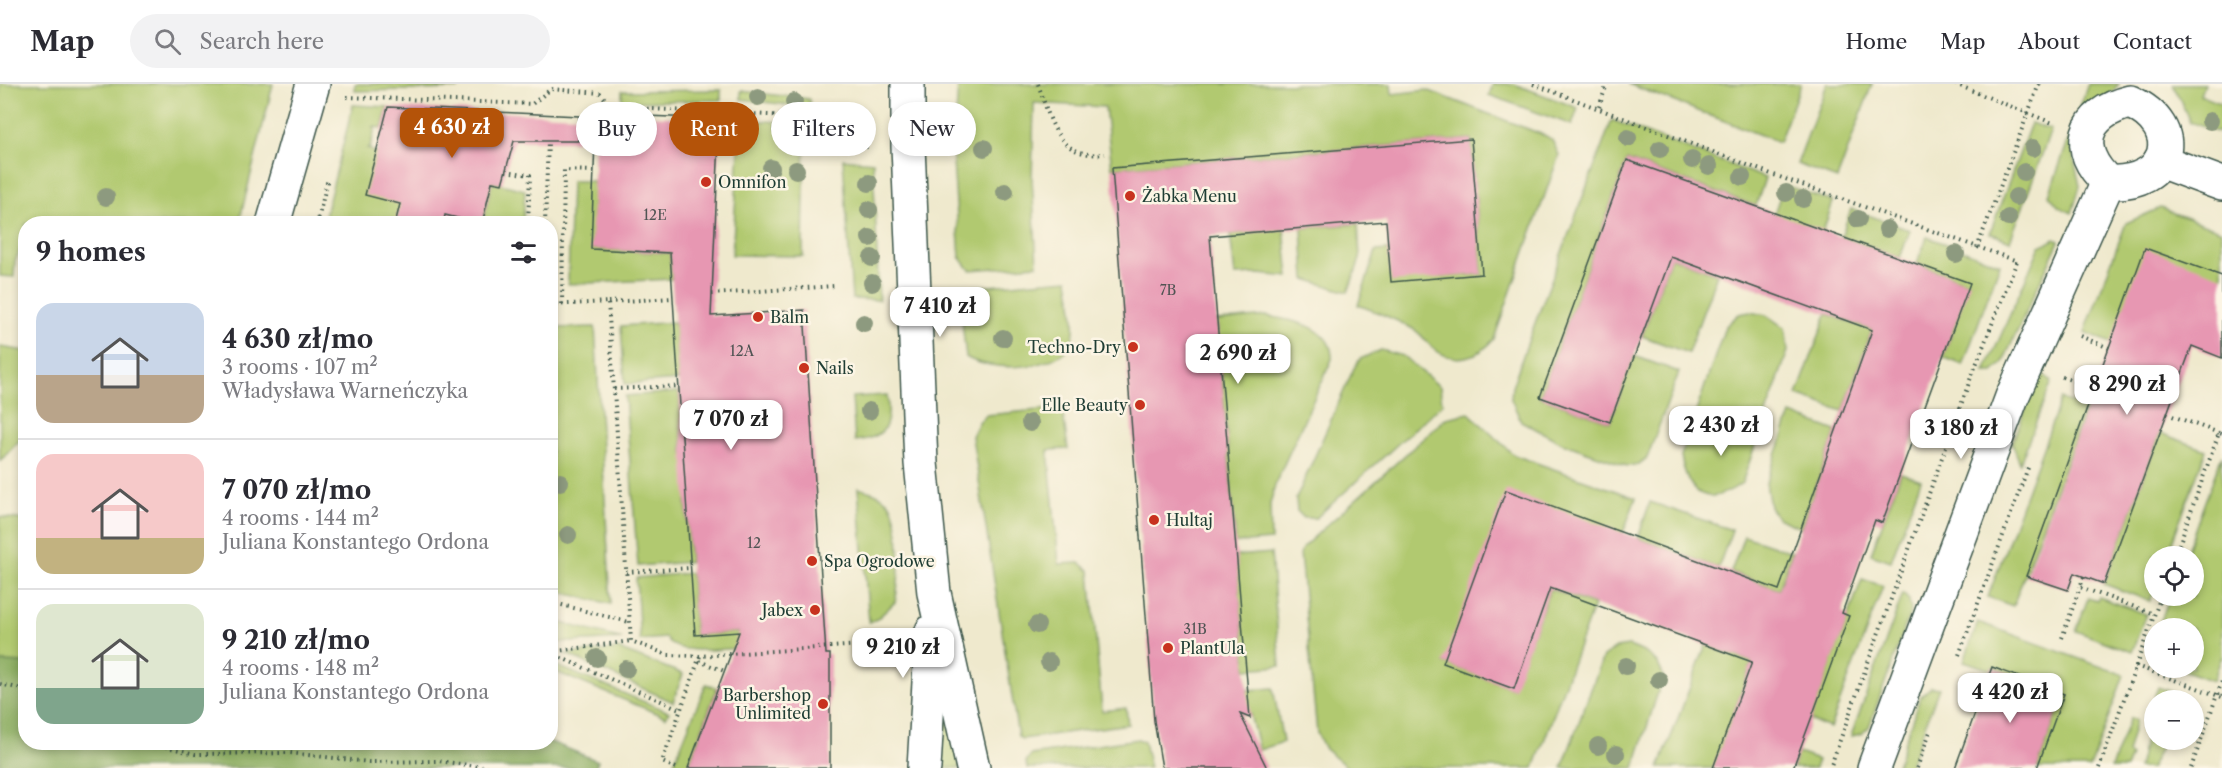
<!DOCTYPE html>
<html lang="en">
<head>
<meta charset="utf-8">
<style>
	body { margin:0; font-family:"Libre Caslon Text",serif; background:#f2f2f3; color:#2b2b33; height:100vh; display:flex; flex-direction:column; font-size:22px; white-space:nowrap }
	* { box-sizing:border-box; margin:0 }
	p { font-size:20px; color:#7c7c81 }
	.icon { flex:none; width:33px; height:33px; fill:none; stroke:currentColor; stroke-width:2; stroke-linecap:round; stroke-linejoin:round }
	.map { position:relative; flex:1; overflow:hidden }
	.drawer { position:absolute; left:18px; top:132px; width:540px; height:534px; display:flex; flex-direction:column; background:#fff; border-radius:24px; box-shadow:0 3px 9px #0003 }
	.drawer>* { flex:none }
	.guide { position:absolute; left:576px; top:18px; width:570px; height:54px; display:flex; gap:12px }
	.controls { position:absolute; left:2144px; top:462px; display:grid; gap:12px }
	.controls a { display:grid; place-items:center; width:60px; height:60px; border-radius:50%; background:#fff; box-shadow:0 3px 9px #0003; font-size:30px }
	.price { position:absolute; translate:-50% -51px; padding:0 14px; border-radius:12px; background:#fff; color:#222; font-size:20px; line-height:39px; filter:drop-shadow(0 2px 3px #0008) }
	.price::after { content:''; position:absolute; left:50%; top:36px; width:18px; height:14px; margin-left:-9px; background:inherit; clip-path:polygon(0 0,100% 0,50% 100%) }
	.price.on { background:#b45309; color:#fff }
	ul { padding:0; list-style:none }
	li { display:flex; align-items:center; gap:18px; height:150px; padding:0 18px }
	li+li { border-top:2px solid #e1e1e2 }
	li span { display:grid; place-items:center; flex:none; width:168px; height:120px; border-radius:18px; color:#555 }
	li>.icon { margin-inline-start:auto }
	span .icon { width:72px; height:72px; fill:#fffc; stroke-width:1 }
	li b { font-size:26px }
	h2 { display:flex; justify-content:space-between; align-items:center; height:72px; padding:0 18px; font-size:26px }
	.chip { padding:0 21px; border-radius:27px; background:#fff; box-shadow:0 3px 9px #0003; font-size:21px; line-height:54px }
	.chip.on { background:#b45309; color:#fff }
	header { display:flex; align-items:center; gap:36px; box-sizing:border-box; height:84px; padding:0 30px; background:#fff; border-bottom:2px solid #e1e1e2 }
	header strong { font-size:28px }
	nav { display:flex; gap:33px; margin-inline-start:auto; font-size:21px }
	.search { width:420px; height:54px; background:#f2f2f3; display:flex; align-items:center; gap:15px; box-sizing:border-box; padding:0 21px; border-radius:33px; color:#7c7c81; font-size:22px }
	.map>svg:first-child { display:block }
</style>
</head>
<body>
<header>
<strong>Map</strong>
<div class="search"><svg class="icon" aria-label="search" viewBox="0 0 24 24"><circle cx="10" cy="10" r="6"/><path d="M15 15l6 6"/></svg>Search here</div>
<nav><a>Home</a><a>Map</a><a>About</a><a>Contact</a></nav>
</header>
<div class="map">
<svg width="2222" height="684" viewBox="0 0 2222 684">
	<rect width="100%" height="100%" fill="#fcf5e5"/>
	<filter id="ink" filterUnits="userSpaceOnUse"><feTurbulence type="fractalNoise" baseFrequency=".0167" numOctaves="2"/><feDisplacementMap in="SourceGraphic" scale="12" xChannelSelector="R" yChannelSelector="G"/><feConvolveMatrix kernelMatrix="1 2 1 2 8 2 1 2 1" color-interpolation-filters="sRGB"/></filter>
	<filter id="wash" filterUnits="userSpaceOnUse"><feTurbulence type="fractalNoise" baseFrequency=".008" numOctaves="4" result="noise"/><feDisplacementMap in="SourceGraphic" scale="24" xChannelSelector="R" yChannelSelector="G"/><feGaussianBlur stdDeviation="1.35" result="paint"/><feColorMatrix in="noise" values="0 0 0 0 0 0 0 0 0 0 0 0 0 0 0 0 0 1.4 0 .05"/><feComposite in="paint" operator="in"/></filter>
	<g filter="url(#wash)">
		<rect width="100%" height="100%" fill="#efe9cd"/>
		<!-- green -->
		<g fill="#b1c96f" stroke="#688352" stroke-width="1.5">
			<polygon points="0,0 273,0 239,139 26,140 25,161 22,162 15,177 14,193 0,192"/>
			<polygon points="355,0 458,0 458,5 355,7"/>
			<path d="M958 0H1391L1392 10 1427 6 1546 52 1552 56 1559 71 1494 255C1479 274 1453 281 1433 264 1426 258 1421 249 1413 245 1396 235 1377 228 1358 221L1376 167 1389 166 1441 193 1482 190 1471 55 1112 84 1105 23 1034 19 1032 95 1037 181 970 186 960 173 953 78Z"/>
			<polygon points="1493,0 1514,0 1578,24 1572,41 1489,11"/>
			<polygon points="1628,0 1801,0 1779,58"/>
			<polygon points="1827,0 1872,0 1837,95 1797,80"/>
			<polygon points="2088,0 2119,0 2071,61 2080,102 2072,129 2059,123 2049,111"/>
			<polygon points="2173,0 2204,0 2200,11 2222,20 2222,50 2190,38"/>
			<polygon points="721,6 721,16 622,18 622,7"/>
			<polygon points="741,7 809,15 811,24 741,15"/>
			<polygon points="353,21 388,23 382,44 373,43 375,45 370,64 367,65 376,68 400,120 404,139 323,140"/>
			<polygon points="741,36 805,39 803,172 732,171"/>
			<polygon points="1612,36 1765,94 1756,122 1627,76 1540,313 1610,338 1634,272 1679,288 1647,374 1639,380 1627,382 1562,359 1521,337 1511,315 1512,303 1529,255"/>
			<polygon points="2031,39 2051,46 2010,157 1990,149"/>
			<polygon points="843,75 873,78 879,216 852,215"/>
			<polygon points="571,97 594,97 592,165 670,169 672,195 568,200"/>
			<polygon points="492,98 525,106 523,139 482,140"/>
			<polygon points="1784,101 1833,118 1819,159 1770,141"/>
			<polygon points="2160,124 2222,147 2222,192 2111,259 2085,248 2126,139"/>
			<polygon points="1851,125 1910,146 1900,174 1841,153"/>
			<polygon points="1358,140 1360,175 1348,208 1305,195 1302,144"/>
			<polygon points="1284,145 1289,193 1259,190 1235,191 1230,150"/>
			<polygon points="1927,153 2000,180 1963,281 1943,273 1969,199 1917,180"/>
			<polygon points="2055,155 2059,157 2002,280 1993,288 1985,288 2040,162"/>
			<polygon points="1671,173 1717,190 1688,269 1642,252"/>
			<path d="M1068 195C1070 213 1079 243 1071 259 1058 287 989 288 966 273L959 210 965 204Z"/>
			<path d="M1750 228 1766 231 1785 244 1788 267 1742 399C1708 424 1688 412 1681 372L1725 243 1739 230Z"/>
			<polygon points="1827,230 1872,246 1843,327 1797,311"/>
			<path d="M1267 232C1292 236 1333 242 1332 275L1276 398 1270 420 1271 456 1236 459 1217 237Z"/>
			<polygon points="675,238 679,296 625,300 621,242"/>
			<polygon points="595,243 611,520 551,506 551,244"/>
			<polygon points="0,263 25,267 25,330 20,356 0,377"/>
			<polygon points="1381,266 1403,272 1440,303 1442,320 1316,434 1304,434 1297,427 1296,415 1354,284 1360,275"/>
			<polygon points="2040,288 2052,297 2020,379 2012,359"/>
			<polygon points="679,308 683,369 729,367 732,413 686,417 690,478 638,482 625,312"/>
			<path d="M887 311C891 341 887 354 855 357L852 313Z"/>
			<polygon points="2061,315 2086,324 2013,522 1988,513"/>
			<polygon points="1050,325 1063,329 1068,365 1048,366 1059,480 1080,479 1090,487 1102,627 1126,624 1128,640 1022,655 1018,652 972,352 979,338 986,331"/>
			<polygon points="1469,329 1514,371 1636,414 1623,449 1444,579 1513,604 1550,505 1594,521 1534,684 1348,684 1325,665 1317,649 1300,469 1303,463 1446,334"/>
			<polygon points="1791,330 1836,347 1801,444 1777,434 1770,423 1766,399"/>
			<polygon points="2160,349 2206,366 2167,472 2154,472 2154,507 2150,517 2104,500"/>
			<polygon points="2222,371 2222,572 2213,597 2177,584 2193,584 2193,544 2158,544 2170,512 2193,512 2193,472 2185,472"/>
			<polygon points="1901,389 1921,396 1891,477 1871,470"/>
			<path d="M858 404C868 407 879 409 887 417 903 432 900 497 895 518L877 535 869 538Z"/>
			<polygon points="1650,418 1732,446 1718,484 1638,454"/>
			<polygon points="0,433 25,436 25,579 0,578"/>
			<polygon points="1744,452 1792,468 1779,506 1731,488"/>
			<polygon points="1271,469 1280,582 1246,585 1236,472"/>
			<path d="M691 489 695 551 741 548 742 564C722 565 675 572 666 554L640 556 636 494Z"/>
			<polygon points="1862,495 1883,502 1830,644 1810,636"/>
			<polygon points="1903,510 1909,516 1911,526 1869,643 1861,650 1851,652"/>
			<polygon points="2099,513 2146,530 2132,568 2076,547 2088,514 2097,517"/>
			<polygon points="551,536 622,555 551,559"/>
			<polygon points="1978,538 2124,591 2090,684 2037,684 2064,610 1993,583 1991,586 1964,577"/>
			<polygon points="1706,561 1752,578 1714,684 1659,684"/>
			<path d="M1629 562C1646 568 1658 574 1663 592L1634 684H1562L1603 573 1616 564Z"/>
			<polygon points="618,565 683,590 673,618 566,570"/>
			<polygon points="550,579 669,628 666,633 551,586"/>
			<polygon points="940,598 960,684 940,684"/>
			<polygon points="706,600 717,604 688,684 674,679"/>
			<polygon points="1931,603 1939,604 1909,684 1896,684 1920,613"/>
			<polygon points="2158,603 2183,612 2181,616 2154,616 2154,656 2161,656 2158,662 2161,663 2151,684 2138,684 2148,640 2145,639"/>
			<polygon points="1273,604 1283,658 1259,666 1250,630 1238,631 1236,607"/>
			<polygon points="2130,634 2136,636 2127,669 2131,672 2126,684 2111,684"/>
			<polygon points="1138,655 1144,658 1150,684 1027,684 1026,678 1031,671"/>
			<polygon points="1798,669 1818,676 1815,684 1793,684"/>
		</g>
		<!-- forest -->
		<polygon fill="#8cad62" stroke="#56754b" stroke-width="1.5" points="0,578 25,579 26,658 551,658 598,677 595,684 0,684"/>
		<g id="blocks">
			<!-- building -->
			<g fill="#e797b2">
				<polygon points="388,23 579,32 578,57 514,57 502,100 492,98 482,140 445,131 443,140 395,140 400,120 365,111"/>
				<polygon points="596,30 720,35 711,232 804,226 826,570 830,570 830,684 688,684 739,548 695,551 670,169 591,165"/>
				<polygon points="1471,55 1482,190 1391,198 1386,137 1210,152 1250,634 1240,630 1267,684 1162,684 1154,637 1112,84"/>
				<polygon points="1627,76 1970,199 1882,439 1875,436 1842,529 1849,532 1793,684 1713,684 1752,578 1550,504 1514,605 1443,579 1506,406 1779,506 1872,246 1671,173 1610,338 1540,313"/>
				<polygon points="2145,164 2222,192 2222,274 2192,262 2104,500 2074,489 2068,506 2026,492"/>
				<polygon points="1992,583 2064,610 2037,684 1955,684"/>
			</g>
		</g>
	</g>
	<g filter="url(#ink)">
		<use href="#blocks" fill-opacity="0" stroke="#3e574b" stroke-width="1.5"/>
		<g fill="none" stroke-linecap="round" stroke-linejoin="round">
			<!-- minor casing -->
			<g stroke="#3e574b" stroke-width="36">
				<g id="minor">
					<polyline points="908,0 908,62 921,379 934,509 973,684"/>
					<path d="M2130 18C2186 43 2171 102 2108 98 2072 65 2083 29 2130 18Z"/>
					<polyline points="2160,77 2222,100"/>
					<polyline points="273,140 313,0"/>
					<polyline points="924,684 932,547"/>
					<polyline points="1874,684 2012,313 2108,98"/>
				</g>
			</g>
			<!-- path -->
			<g stroke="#3e574b" stroke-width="4" stroke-dasharray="1.5 4.5" stroke-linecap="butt">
				<path d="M1038 0C1051 36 1056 75 1105 70"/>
				<polyline points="1533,0 1774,91 2017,177 1970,296 1830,684"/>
				<polyline points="1955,0 2055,40"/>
				<polyline points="347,13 532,20 551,5 600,9 612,23 828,34"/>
				<polyline points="1599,23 1607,0"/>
				<polyline points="830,63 871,63"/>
				<polyline points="506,87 530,91 528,140"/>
				<polyline points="317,140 328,94"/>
				<polyline points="545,140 548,57"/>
				<polyline points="1977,164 2039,0"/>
				<polyline points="712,210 835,202"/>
				<polyline points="608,218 673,214"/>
				<polyline points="562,220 564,86 594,87"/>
				<polyline points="550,221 608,218 631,557 668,571 700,572"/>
				<polyline points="2080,252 2109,264"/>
				<polyline points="2062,293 2095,304"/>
				<polyline points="614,305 679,302"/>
				<polyline points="2167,330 2219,349"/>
				<polyline points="2175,472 2219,349 2222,350"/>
				<polyline points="626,488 690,484"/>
				<polyline points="2084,493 2080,503 2154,530"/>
				<polyline points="550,518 629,538"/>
				<polyline points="2062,554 2080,503"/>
				<polyline points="550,568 631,557"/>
				<polyline points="550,569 682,626"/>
				<polyline points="1959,571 2029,381"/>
				<polyline points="699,577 724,587"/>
				<polyline points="2136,582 2161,512"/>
				<polyline points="0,600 26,606"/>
				<polyline points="148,658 195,670 290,669 369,678 438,677 491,684"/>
				<polyline points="676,684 662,678 700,572 861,561"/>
				<polyline points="1917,684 1931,645"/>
				<polyline points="2099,684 2136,582 2222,613"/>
				<polyline points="2191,684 2222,597"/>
			</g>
			<!-- minor -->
			<use href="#minor" stroke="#fff" stroke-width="33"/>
		</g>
		<!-- trees -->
		<g fill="#8d9a7f">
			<circle cx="758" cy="13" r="9"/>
			<circle cx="794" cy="18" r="9"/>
			<circle cx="2210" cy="37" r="9"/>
			<circle cx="781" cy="46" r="9"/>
			<circle cx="857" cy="50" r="9"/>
			<circle cx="1628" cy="54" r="9"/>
			<circle cx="984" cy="64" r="9"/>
			<circle cx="2033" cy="64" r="9"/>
			<circle cx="1660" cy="65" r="9"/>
			<circle cx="1692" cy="76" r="9"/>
			<circle cx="1709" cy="82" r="9"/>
			<circle cx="771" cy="84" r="9"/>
			<circle cx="796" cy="86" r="9"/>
			<circle cx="2024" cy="88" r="9"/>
			<circle cx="1742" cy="93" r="9"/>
			<circle cx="869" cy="99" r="9"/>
			<circle cx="1005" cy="108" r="9"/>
			<circle cx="1786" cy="109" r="9"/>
			<circle cx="106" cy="113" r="9"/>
			<circle cx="2016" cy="113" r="9"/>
			<circle cx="1803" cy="115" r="9"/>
			<circle cx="869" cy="126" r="9"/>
			<circle cx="2008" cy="134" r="9"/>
			<circle cx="1858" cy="135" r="9"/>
			<circle cx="1887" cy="145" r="9"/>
			<circle cx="870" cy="154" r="9"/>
			<circle cx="1956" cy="170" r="9"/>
			<circle cx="872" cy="174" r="9"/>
			<circle cx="872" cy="199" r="9"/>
			<circle cx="864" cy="239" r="9"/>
			<circle cx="1003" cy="254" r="9"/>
			<circle cx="869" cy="327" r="9"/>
			<circle cx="1030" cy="339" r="9"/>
			<circle cx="560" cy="398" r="9"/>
			<circle cx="568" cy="451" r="9"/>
			<circle cx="1037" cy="541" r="9"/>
			<circle cx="597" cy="574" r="9"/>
			<circle cx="1049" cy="578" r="9"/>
			<circle cx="1626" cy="582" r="9"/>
			<circle cx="626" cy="585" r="9"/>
			<circle cx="1659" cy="596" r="9"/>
			<circle cx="1598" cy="662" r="9"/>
			<circle cx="1616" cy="670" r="9"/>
		</g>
	</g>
	<!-- markers -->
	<g fill="#c8321e" stroke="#fcf5e5" stroke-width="2">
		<circle cx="706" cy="98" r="6"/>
		<circle cx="1130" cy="112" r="6"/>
		<circle cx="758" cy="233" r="6"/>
		<circle cx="1133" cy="263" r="6"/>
		<circle cx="804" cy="284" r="6"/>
		<circle cx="1140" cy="321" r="6"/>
		<circle cx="1154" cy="436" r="6"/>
		<circle cx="812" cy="477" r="6"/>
		<circle cx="815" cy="526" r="6"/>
		<circle cx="1168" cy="564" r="6"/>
		<circle cx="823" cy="620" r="6"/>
	</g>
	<g text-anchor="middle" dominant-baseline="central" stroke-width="5" stroke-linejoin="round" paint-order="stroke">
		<!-- number labels -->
		<g font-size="14" fill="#515454">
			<text x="655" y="131">12E</text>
			<text x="1168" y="206">7B</text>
			<text x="742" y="267">12A</text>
			<text x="754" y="459">12</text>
			<text x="1195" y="545">31B</text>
		</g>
		<!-- poi labels -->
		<g font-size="16" fill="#1f3d34" stroke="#fcf5e5" text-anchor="start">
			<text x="718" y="98">Omnifon</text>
			<text x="1142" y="112">Żabka Menu</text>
			<text x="770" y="233">Balm</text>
			<text x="1121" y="263" text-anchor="end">Techno-Dry</text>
			<text x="816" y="284">Nails</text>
			<text x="1128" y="321" text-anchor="end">Elle Beauty</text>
			<text x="1166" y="436">Hultaj</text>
			<text x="824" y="477">Spa Ogrodowe</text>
			<text x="803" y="526" text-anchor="end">Jabex</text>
			<text x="1180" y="564">PlantUla</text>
			<text x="811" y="611" text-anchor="end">Barbershop<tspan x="811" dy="18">Unlimited</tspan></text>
		</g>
	</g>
</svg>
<div class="controls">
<a><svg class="icon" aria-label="locate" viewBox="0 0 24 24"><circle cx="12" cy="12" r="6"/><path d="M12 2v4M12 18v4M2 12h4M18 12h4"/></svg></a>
<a>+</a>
<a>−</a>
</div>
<b class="price on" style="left:452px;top:75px">4 630 zł</b>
<b class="price" style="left:940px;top:254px">7 410 zł</b>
<b class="price" style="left:1238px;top:301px">2 690 zł</b>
<b class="price" style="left:2127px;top:332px">8 290 zł</b>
<b class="price" style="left:731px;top:367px">7 070 zł</b>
<b class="price" style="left:1721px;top:373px">2 430 zł</b>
<b class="price" style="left:1961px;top:376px">3 180 zł</b>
<b class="price" style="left:903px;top:595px">9 210 zł</b>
<b class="price" style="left:2010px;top:640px">4 420 zł</b>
<div class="guide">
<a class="chip">Buy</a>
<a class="chip on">Rent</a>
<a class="chip">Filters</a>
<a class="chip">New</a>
</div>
<section class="drawer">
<h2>9 homes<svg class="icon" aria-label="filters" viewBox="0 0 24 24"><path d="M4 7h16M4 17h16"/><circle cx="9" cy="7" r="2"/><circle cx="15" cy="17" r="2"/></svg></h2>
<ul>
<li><span style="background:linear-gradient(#c9d6e8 60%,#b9a48a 0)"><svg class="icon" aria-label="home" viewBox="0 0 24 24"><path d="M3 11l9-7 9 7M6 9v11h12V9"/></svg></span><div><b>4 630 zł/mo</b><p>3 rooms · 107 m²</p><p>Władysława Warneńczyka</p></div></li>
<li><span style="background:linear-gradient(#f6c9c9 70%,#c2b280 0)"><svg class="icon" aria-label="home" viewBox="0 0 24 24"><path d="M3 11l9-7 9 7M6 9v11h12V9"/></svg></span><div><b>7 070 zł/mo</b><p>4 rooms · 144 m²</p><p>Juliana Konstantego Ordona</p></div></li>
<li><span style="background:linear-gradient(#dfe7d0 70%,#7fa58c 0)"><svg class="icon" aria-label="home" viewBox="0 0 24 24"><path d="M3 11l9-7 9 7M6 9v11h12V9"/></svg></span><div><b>9 210 zł/mo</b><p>4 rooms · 148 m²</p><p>Juliana Konstantego Ordona</p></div></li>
</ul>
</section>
</div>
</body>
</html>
